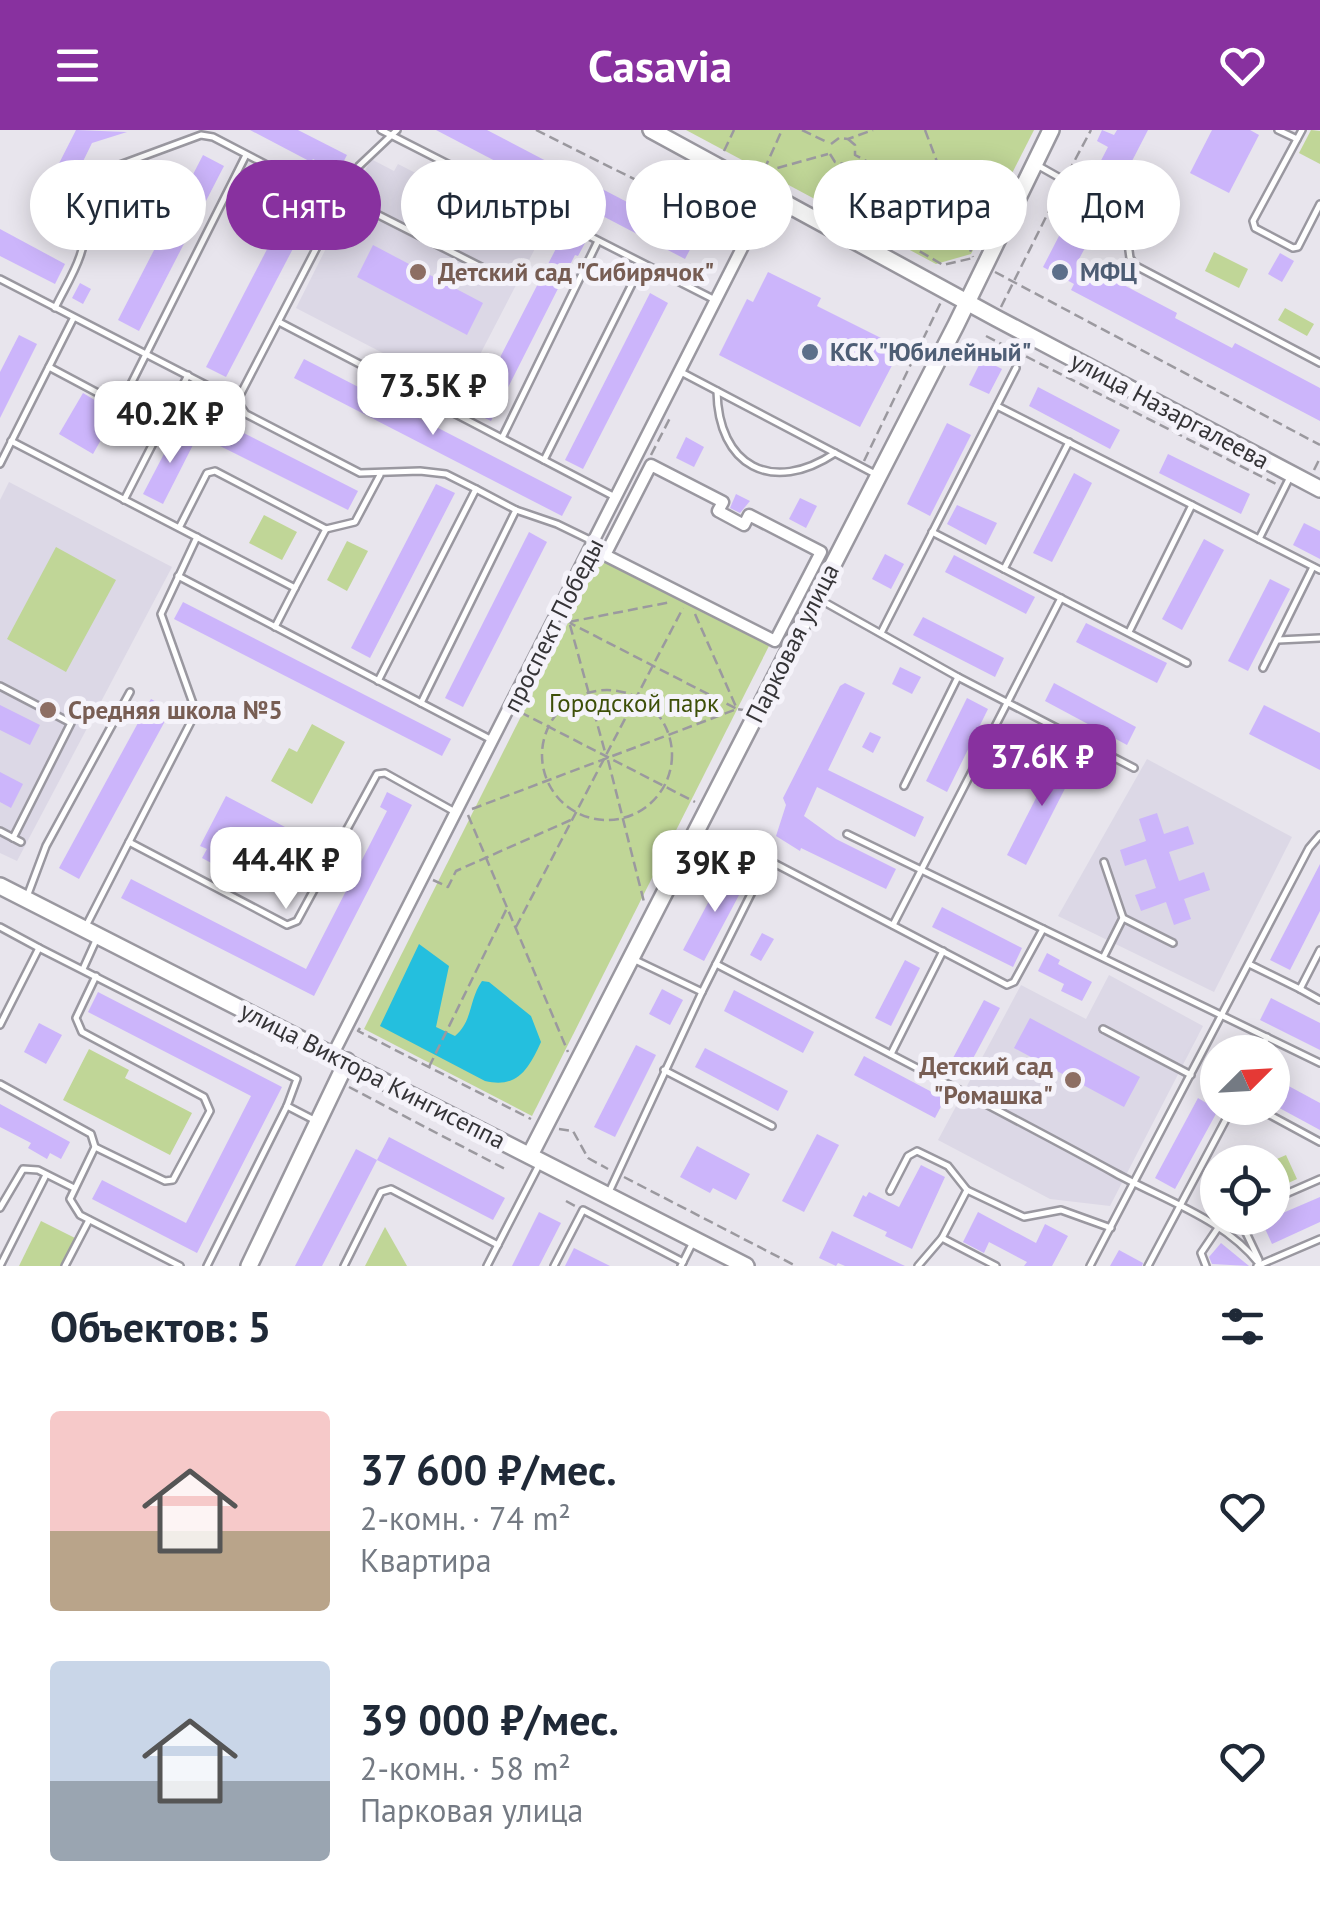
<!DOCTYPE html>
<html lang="ru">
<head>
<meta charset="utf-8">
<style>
	body { margin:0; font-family:"PT Sans",sans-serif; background:#f6f6f7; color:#1f2937; height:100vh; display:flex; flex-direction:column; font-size:38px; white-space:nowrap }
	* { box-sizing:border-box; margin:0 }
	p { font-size:32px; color:#747a83 }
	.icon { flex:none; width:55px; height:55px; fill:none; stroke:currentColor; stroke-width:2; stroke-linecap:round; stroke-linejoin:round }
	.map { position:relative; height:1136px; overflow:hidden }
	.panel { display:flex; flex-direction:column; background:#fff; flex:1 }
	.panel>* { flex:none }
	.guide { position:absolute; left:30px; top:30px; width:1260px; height:90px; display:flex; gap:20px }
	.needle { width:65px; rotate:66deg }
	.buttons { position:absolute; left:1200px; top:905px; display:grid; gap:20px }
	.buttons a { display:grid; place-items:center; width:90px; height:90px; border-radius:50%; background:#fff; box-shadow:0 5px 25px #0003; font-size:50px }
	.price { position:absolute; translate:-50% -85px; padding:0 22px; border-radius:20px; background:#fff; color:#222; font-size:32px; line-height:65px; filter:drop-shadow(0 2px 5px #0008) }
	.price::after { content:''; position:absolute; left:50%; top:60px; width:30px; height:22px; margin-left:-15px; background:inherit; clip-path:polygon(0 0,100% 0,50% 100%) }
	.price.selected { background:#88319f; color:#fff }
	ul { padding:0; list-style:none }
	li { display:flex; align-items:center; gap:30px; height:250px; padding:0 50px }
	li span { display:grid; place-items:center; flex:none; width:280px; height:200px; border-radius:10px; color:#555 }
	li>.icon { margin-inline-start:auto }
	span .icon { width:120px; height:120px; fill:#fffc; stroke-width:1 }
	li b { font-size:42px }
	h2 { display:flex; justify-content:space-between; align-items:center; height:120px; padding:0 50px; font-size:42px }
	.pill { padding:0 35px; border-radius:45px; background:#fff; box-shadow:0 5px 25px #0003; font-size:35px; line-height:90px }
	.pill.selected { background:#88319f; color:#fff }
	header { display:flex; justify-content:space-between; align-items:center; height:130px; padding:0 50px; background:#88319f; color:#fff; font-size:45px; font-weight:700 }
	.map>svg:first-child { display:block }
</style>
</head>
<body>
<header><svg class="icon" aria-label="menu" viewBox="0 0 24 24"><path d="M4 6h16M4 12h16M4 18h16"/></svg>Casavia<svg class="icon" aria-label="heart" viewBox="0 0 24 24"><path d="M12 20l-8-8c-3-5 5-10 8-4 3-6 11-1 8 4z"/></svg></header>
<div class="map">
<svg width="1320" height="1136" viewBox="0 0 1320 1136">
	<rect width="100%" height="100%" fill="#e8e5ed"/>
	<!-- built -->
	<g fill="#dcd8e6">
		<polygon points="371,29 394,41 398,34 541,107 460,263 296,178"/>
		<polygon points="9,352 172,437 17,731 0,723 0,370"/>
		<polygon points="1147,629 1292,707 1214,862 1058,786"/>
		<polygon points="1109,845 1203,896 1110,1076 1050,1069 938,1010 1021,855 1086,889"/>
	</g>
	<!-- green -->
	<g fill="#c0d697">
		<polygon points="686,0 1034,0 971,124 936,134"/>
		<polygon points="1311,0 1320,1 1320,34 1299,23"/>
		<polygon points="1214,122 1248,139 1239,158 1205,141"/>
		<polygon points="1285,178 1314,194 1307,206 1278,190"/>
		<polygon points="264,385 297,402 282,430 249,413"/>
		<polygon points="347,411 368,421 347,461 327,450"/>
		<polygon points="56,417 116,450 66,542 7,509"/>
		<polygon points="602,425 771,512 532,986 364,899"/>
		<polygon points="312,594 345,612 312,674 271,651 289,618 297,622"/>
		<polygon points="89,919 129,940 125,948 192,983 170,1025 63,970"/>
		<polygon points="1286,1025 1297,1049 1273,1060 1272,1032 1270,1032"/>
		<polygon points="41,1091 75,1108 61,1136 19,1136"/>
		<polygon points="385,1097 407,1136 365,1136"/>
	</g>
	<!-- water -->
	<path fill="#24bfde" d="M419 814 449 836 436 897 455 906C473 891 469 869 482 851L489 852 531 886 541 912C529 938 518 959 485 951L380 896Z"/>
	<!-- building -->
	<g fill="#ccb5fb">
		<polygon points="76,0 127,2 92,13 65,68 46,59"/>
		<polygon points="250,0 298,0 347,25 338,42 313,29 311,32"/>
		<polygon points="436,0 487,0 550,33 539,54"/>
		<polygon points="1102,0 1114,5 1117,0 1148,0 1115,64 1096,54 1093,46 1108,17 1097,11"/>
		<polygon points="1212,0 1250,0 1259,5 1229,63 1190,43"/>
		<polygon points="203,25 224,36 139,201 118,190"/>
		<polygon points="583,49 696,108 685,129 572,70"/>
		<polygon points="291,73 311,84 226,247 206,237"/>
		<polygon points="1076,73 1102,86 1078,131 1177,183 1175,188 1232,218 1235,213 1320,258 1320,291 1071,160 1074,154 1043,137"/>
		<polygon points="0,99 65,134 55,154 0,126"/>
		<polygon points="564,103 585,113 578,126 575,125 491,291 472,282"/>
		<polygon points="373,115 483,173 467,205 357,147"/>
		<polygon points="1280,123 1294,131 1282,152 1268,144"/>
		<polygon points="768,142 821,168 817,176 901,218 860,297 719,225 747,169 753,172"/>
		<polygon points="80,153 91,159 83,174 72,168"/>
		<polygon points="650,163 668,173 583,339 565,330"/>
		<polygon points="19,205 37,214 0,288 0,242"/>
		<polygon points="304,229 572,367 562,386 294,248"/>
		<polygon points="982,229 1002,239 989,264 969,255"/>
		<polygon points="1038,257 1120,300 1110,319 1029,276"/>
		<polygon points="83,263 116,283 93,324 59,304"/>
		<polygon points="947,293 971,305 930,386 907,374"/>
		<polygon points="228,295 358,361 348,380 218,315"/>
		<polygon points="178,297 197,307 163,374 143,364"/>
		<polygon points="686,307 704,317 694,337 676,328"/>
		<polygon points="1168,324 1250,364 1241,384 1159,343"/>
		<polygon points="1074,343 1092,353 1052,432 1033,423"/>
		<polygon points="436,354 455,363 370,528 351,518"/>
		<polygon points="736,364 750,371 740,383 730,378"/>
		<polygon points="800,368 817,376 806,398 789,389"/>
		<polygon points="957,375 997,393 986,415 947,394"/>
		<polygon points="1304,393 1320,401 1320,429 1293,415"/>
		<polygon points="529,402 547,412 463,577 445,568"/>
		<polygon points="1204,409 1224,420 1182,500 1162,489"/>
		<polygon points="885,424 904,434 891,459 872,449"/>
		<polygon points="954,425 1035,467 1026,484 945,442"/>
		<polygon points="1270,449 1290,459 1248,541 1228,531"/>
		<polygon points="183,472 451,609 442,626 174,489"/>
		<polygon points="923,487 1004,528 995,547 913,505"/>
		<polygon points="1086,493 1167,533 1157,553 1076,512"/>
		<polygon points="900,537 921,547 912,564 892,554"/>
		<polygon points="845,553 865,563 828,640 924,687 915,707 817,657 804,686 836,709 896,739 886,759 801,718 800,721 776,706 786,675 783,668 840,556"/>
		<polygon points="1054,553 1136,597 1127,615 1045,571"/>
		<polygon points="967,568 988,579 947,662 926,651"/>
		<polygon points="151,569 171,580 79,749 59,738"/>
		<polygon points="0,575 40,595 30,615 0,600"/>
		<polygon points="1264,575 1320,603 1320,640 1249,604"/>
		<polygon points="870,602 881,607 873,623 862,617"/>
		<polygon points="1059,623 1078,633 1026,735 1007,725"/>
		<polygon points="0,642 23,654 11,678 0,672"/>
		<polygon points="387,662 412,675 314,866 121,768 131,749 306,839 387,681 380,677"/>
		<polygon points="226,666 285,697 259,748 222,728 217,736 202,728 207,719 200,716"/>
		<polygon points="1157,683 1164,704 1188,696 1194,714 1169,722 1179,751 1204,742 1210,760 1184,769 1191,789 1174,795 1166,772 1141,781 1135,765 1156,758 1146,729 1125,736 1120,720 1146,711 1139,689"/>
		<polygon points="1320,734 1320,781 1290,840 1270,830"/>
		<polygon points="726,739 747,750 704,831 683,820"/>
		<polygon points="942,777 1022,818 1013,837 932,797"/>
		<polygon points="762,803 774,809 761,831 750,825"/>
		<polygon points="1047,823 1060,830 1058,834 1092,852 1082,871 1061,861 1064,854 1038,841"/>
		<polygon points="905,830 920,838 891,896 875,888"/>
		<polygon points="662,859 683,870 670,895 649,884"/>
		<polygon points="734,860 814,902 803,923 724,881"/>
		<polygon points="98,862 282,957 197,1123 92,1069 102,1050 186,1093 251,966 88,882"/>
		<polygon points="1271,868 1320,893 1320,920 1260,890"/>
		<polygon points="984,870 1000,878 969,936 953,928"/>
		<polygon points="1030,888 1140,947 1124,977 1014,918"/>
		<polygon points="39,893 62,905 46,934 24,922"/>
		<polygon points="636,915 656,925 615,1007 594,997"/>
		<polygon points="705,918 788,961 778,981 695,937"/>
		<polygon points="864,926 945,969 935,988 854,945"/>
		<polygon points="1272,947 1320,973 1320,1000 1272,974"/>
		<polygon points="1198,968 1218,980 1175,1059 1155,1048"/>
		<polygon points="0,974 70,1012 61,1029 50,1023 47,1029 28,1018 31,1013 0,997"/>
		<polygon points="817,1004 839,1015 804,1082 782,1071"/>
		<polygon points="389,1007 505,1068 493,1090 377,1030"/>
		<polygon points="697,1016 750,1044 736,1070 713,1058 710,1063 680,1047"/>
		<polygon points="356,1019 377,1030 322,1136 295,1136"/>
		<polygon points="921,1035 945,1047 912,1119 885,1106 887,1102 853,1086 863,1065 866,1067 869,1062 899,1077"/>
		<polygon points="1320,1067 1320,1092 1272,1114 1262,1092"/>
		<polygon points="539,1082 561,1093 539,1136 512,1136"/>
		<polygon points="978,1082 1036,1113 1045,1094 1068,1106 1052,1136 1024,1136 1027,1132 989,1112 984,1123 963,1112"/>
		<polygon points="832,1101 905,1136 845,1136 838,1133 836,1136 819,1128"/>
		<polygon points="1221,1113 1249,1136 1212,1134 1209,1127"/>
		<polygon points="574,1118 610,1136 565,1136"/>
		<polygon points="1119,1120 1143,1133 1142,1136 1110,1136"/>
	</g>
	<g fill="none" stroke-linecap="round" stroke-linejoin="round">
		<!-- lane casing -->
		<g stroke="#9a98a0" stroke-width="10">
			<g id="lane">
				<polyline points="381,0 717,171"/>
				<polyline points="1278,0 1297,9"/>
				<polyline points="1302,0 1253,91 1255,98 1293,118 1298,117 1320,74"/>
				<polyline points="1037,35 1124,84 1130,128 1136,136 1320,233"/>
				<polyline points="343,67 499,146"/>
				<polyline points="0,149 237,271 246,284 360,343 420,341 446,344 476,359"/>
				<path d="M55 178C63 161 74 144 80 126 90 97 91 56 117 36L201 5 213 7 340 73"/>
				<polyline points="279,192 615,367"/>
				<polyline points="49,237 111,270 125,266 246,25"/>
				<polyline points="681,242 877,345"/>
				<path d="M717 261C718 336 772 365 835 323"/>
				<polyline points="237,271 359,36 397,0"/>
				<polyline points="997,276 1320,440"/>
				<polyline points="502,308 598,111"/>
				<polyline points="11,311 295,458 326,399 215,341 207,343 179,398"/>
				<polyline points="544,330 642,134"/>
				<polyline points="0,334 73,189"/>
				<polyline points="124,370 188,245"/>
				<polyline points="516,380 557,394 592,411"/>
				<polyline points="326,399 355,392 380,345"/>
				<polyline points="932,402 1187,533"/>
				<polyline points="1259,409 1291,345"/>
				<polyline points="1004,439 1069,312"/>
				<polyline points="178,446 490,609"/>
				<polyline points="819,469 958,547 1134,638"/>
				<polyline points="275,497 295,458"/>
				<polyline points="1129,502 1192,375"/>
				<polyline points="881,503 1016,238"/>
				<polyline points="1278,510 1320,508"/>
				<polyline points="1263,538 1313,437"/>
				<polyline points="378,551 476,359 516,380 421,573"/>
				<polyline points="0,556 71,593 13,708"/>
				<polyline points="904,656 958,547"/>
				<polyline points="0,701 21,712"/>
				<polyline points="847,704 1320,933"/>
				<polyline points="129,712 196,582 161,484 197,407"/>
				<polyline points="1104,732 1123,788 1104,826"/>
				<polyline points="28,764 46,716 130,562"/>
				<polyline points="1123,788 1173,813"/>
				<polyline points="893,795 1061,468"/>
				<polyline points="86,796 129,712 287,795 297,791 377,644 385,643 455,682"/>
				<polyline points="0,797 39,818"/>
				<polyline points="633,829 702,862"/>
				<path d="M716 834C850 903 983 971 1115 1043 1166 1071 1225 1089 1261 1136"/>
				<polyline points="1249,834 1300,859 1320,820"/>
				<polyline points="83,839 97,808"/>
				<polyline points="1300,859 1320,870"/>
				<polyline points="0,895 39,818 297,949 287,976 207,1136"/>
				<polyline points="1103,899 1191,945"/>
				<polyline points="1260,922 1267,907"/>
				<polyline points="891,924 943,821"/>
				<polyline points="664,940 772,996"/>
				<polyline points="0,954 91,1004 95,1017 70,1069 80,1085 180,1136"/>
				<polyline points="287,976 316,991"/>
				<polyline points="1257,978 1320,1012"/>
				<polyline points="95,1017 165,1051 173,1050 210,981 204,967 82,902 76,888 96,846"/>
				<polyline points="890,1061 908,1026 917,1021 948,1036 967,1060"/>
				<polyline points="609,1062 702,862 768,730 1007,855 1014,852 1043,799"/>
				<polyline points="1272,1070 1320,1049"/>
				<polyline points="0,1078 23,1039 38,1040 74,1058"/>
				<polyline points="1239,1088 1259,1130"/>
				<polyline points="942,1108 996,1136"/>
				<polyline points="0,1136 46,1045"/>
				<polyline points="65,1136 89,1090"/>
				<polyline points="344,1136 381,1062 391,1059 498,1115"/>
				<polyline points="487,1136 540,1033"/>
				<polyline points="554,1136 583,1080 683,1132"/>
				<polyline points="681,1136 693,1112"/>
				<polyline points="918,1136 942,1108 967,1060 1024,1087 1061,1080 1111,1098"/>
				<polyline points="1090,1136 1309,718 1320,705"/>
				<polyline points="1148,1136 1232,978"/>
				<polyline points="1206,1136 1201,1123 1220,1095 1234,1088"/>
				<polyline points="1257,1136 1320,1109"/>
			</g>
		</g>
		<!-- street casing -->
		<g stroke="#9a98a0" stroke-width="15">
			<g id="street">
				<polygon points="651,335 723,372 718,381 744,395 749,385 821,422 775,511 605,425"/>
				<polyline points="333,924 770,63"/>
			</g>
		</g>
		<!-- secondary casing -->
		<g stroke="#9a98a0" stroke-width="20">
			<g id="secondary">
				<polyline points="651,0 996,188 1320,359"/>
				<polyline points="0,756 746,1136"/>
				<polyline points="530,1025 956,195 1051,0"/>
				<polyline points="249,1136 347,931"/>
			</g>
		</g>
		<!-- path -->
		<g stroke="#9b999f" stroke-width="2.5" stroke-dasharray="10 5" stroke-linecap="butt">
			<polyline points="536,0 740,102"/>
			<polyline points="802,0 829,13"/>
			<polyline points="925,0 973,127"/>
			<polyline points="848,9 855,15 855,25 989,96"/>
			<polyline points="831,14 839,8 848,9 873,0"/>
			<polyline points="724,21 734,0"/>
			<polyline points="830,24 835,32 844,34 909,115 943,135 973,128"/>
			<polyline points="764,40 782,0"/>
			<polyline points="763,42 828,24"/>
			<polyline points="1068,43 1091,0"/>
			<polyline points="995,142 1320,315"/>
			<polyline points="1001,177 1060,59"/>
			<polyline points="986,206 1276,354"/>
			<polyline points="651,325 670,288"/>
			<polyline points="864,331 941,172"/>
			<polyline points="1314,340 1320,328"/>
			<polyline points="695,484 737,579 744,580"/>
			<polyline points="569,492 671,472"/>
			<polyline points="570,495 605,622"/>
			<circle cx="607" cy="625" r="65"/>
			<polyline points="520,582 695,672"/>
			<polyline points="608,630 644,772"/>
			<polyline points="472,679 737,579 570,493"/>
			<polyline points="468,685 568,922"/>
			<polyline points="433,750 448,757 456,741 573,689"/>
			<polyline points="516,797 683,478"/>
			<polyline points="360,898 358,901 531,989"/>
			<polyline points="429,937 507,778"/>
			<polyline points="349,957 507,1040"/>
			<polyline points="559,999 573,1001 588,1028 608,1039"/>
			<polyline points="624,1047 796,1136"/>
			<polyline points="566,1071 577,1077"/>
		</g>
		<!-- lane -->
		<use href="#lane" stroke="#fff" stroke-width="5"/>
		<!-- street -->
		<use href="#street" stroke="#fff" stroke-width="10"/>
		<!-- secondary -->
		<use href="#secondary" stroke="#fff" stroke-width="15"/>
	</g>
	<!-- markers -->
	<g fill="#8d6e63" stroke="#f5f3fa" stroke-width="4">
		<circle cx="418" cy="142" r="10"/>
		<circle cx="48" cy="580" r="10"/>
		<circle cx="1073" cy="950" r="10"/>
	</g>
	<g fill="#5c6f8a" stroke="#f5f3fa" stroke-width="4">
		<circle cx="1060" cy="142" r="10"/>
		<circle cx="810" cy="222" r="10"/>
	</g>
	<g text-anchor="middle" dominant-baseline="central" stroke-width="10" stroke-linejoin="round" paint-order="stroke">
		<!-- education labels -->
		<g font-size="25" font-weight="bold" fill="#785e54" stroke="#f5f3fa" text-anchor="start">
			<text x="438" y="142">Детский сад "Сибирячок"</text>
			<text x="68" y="580">Средняя школа №5</text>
			<text x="1053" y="936" text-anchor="end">Детский сад<tspan x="1053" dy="29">"Ромашка"</tspan></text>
		</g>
		<!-- service labels -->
		<g font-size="25" font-weight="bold" fill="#4e5e75" stroke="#f5f3fa" text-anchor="start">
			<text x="1080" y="142">МФЦ</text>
			<text x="830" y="222">КСК "Юбилейный"</text>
		</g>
		<!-- street labels -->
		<g font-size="25" fill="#353437" stroke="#f5f3fa">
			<text transform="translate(1170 280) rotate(28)">улица Назаргалеева</text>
			<text transform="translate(553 495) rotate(-63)">проспект Победы</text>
			<text transform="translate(792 513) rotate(-63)">Парковая улица</text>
			<text transform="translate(373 945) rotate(27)">улица Виктора Кингисеппа</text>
		</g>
		<!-- park labels -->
		<g font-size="25" fill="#3d4f08" stroke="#f5f3fa">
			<text x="634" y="573">Городской парк</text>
		</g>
	</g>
</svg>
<div class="buttons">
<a><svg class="needle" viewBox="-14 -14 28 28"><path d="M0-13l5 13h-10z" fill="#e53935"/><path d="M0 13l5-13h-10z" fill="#747a83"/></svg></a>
<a><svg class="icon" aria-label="locate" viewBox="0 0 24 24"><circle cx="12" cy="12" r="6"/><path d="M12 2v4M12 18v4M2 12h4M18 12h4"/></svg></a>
</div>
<b class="price" style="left:433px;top:308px">73.5K ₽</b>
<b class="price" style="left:170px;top:336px">40.2K ₽</b>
<b class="price selected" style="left:1042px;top:679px">37.6K ₽</b>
<b class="price" style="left:286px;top:782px">44.4K ₽</b>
<b class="price" style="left:715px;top:785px">39K ₽</b>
<div class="guide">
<a class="pill">Купить</a>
<a class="pill selected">Снять</a>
<a class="pill">Фильтры</a>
<a class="pill">Новое</a>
<a class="pill">Квартира</a>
<a class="pill">Дом</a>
</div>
</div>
<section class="panel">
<h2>Объектов: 5<svg class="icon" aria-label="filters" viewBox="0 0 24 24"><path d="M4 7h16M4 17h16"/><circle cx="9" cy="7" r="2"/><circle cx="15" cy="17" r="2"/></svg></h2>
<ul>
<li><span style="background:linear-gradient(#f6c9c9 60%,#b9a48a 0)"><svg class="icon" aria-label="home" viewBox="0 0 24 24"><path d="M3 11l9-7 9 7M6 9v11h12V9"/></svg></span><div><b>37 600 ₽/мес.</b><p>2-комн. · 74 m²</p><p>Квартира</p></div><svg class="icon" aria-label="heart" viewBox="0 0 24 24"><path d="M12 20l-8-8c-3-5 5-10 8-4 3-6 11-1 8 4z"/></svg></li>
<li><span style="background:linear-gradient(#c9d6e8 60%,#9aa5b1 0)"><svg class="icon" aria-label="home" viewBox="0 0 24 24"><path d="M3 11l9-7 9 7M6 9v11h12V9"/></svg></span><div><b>39 000 ₽/мес.</b><p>2-комн. · 58 m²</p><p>Парковая улица</p></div><svg class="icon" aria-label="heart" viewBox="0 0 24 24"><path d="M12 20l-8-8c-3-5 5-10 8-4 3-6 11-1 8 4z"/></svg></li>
</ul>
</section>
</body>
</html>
